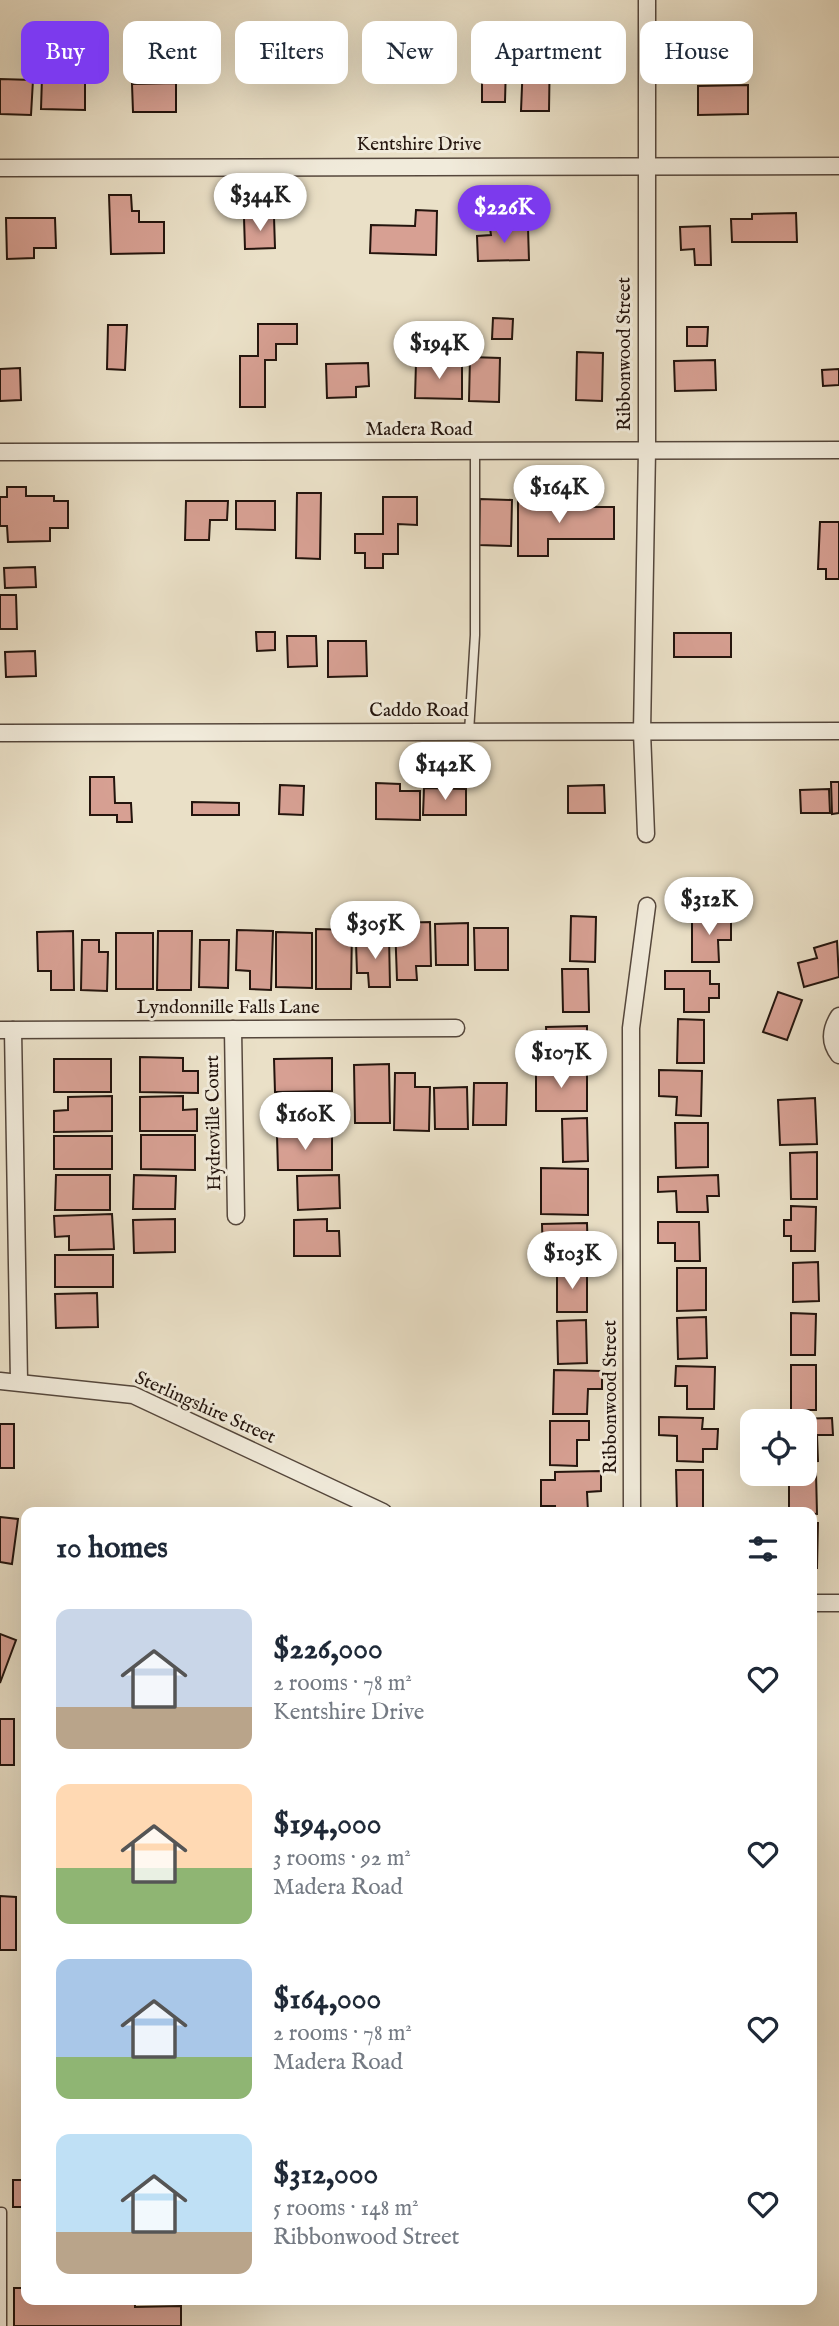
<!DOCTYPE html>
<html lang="en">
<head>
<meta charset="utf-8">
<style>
	body { margin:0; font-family:"IM FELL English",serif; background:#f2f2f3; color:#1f2937; height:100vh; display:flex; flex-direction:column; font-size:26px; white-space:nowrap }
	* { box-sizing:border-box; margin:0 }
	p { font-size:23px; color:#747a83 }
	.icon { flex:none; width:38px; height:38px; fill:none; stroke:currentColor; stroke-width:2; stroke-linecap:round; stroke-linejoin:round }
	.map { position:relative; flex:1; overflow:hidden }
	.details { position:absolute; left:21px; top:1507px; width:796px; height:798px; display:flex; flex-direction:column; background:#fff; border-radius:14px; box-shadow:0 7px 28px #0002 }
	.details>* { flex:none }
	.hud { position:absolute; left:21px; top:21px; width:798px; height:63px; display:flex; gap:14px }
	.fabs { position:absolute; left:740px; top:1409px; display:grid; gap:14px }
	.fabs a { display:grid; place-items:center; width:77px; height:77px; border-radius:14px; background:#fff; box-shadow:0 7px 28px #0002; font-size:35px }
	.price { position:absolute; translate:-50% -60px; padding:0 16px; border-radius:24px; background:#fff; color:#222; font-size:23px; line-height:46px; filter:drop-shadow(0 2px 4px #0008) }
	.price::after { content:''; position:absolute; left:50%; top:42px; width:21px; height:16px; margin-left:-10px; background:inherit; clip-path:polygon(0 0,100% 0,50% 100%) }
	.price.active { background:#7c3aed; color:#fff }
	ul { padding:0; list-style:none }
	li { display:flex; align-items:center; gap:21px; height:175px; padding:0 35px }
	li span { display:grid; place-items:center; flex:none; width:196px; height:140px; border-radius:14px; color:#555 }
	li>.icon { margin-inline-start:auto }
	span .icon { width:84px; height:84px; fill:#fffc; stroke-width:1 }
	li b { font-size:30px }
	h2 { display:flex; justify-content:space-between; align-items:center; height:84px; padding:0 35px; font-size:30px }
	.tag { padding:0 24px; border-radius:14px; background:#fff; box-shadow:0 7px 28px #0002; font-size:24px; line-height:63px }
	.tag.active { background:#7c3aed; color:#fff }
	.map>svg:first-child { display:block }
</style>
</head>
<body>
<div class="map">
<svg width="839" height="2326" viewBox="0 0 839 2326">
	<rect width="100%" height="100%" fill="#eae0c7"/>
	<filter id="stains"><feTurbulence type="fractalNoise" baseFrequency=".00286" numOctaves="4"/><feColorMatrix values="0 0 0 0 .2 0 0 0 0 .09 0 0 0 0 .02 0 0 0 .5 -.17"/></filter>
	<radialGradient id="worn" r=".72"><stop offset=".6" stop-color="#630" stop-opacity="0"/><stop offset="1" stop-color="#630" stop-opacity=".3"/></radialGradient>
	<!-- building -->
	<g fill="#d7a093" stroke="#23140d" stroke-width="2">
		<polygon points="529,43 550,44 549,111 521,111 523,62 528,63"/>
		<polygon points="482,64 506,64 505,102 482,102"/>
		<polygon points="42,77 85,78 85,110 41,109"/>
		<polygon points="0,79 33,80 31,115 0,114"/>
		<polygon points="176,83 176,112 133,112 132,84"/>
		<polygon points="748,85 748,114 698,115 698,86"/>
		<polygon points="109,195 131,195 132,211 139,211 139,222 164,222 164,253 111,254"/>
		<polygon points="416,210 437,211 436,255 370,253 371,225 415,226"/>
		<polygon points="796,213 797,242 732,242 731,219 752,219 752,214"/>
		<polygon points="274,217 275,248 245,249 244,218"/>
		<polygon points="6,218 55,218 56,248 34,248 34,258 7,259"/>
		<polygon points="710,226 711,265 695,265 694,249 681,250 680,227"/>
		<polygon points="490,228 528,228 529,260 478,261 477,236 491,235"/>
		<polygon points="493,318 513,319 512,339 492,339"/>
		<polygon points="258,324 297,324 297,344 276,344 276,360 265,360 265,407 240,407 240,356 258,356"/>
		<polygon points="108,325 127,325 125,370 107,369"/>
		<polygon points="687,327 708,327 707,346 687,346"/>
		<polygon points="577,352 603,353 602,401 576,400"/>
		<polygon points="470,357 500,358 499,402 469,401"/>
		<polygon points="715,360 716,390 675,391 674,361"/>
		<polygon points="416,362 462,363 462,399 415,398"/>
		<polygon points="368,363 369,386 356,387 356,397 327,398 326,364"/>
		<polygon points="20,368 21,400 0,401 0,369"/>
		<polygon points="839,369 839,385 823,386 822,370"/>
		<polygon points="7,487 26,487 26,496 54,496 54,501 68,501 68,528 50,528 50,541 8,542 7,526 0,526 0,497 7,497"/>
		<polygon points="297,493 321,493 320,559 296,558"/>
		<polygon points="383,497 417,497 417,525 398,524 398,554 383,554 383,568 365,568 365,553 355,553 355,534 383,534"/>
		<polygon points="480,499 512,500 511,546 479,545"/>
		<polygon points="518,499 559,499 559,507 614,507 614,539 548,539 548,556 518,556"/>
		<polygon points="186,501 228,501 227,520 210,520 209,540 185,540"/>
		<polygon points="236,501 275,501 275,530 236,529"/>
		<polygon points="820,522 839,522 839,579 826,579 826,569 818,569"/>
		<polygon points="35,567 36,587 5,588 4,568"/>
		<polygon points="0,595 16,595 17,629 0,629"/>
		<polygon points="256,632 275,632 275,650 257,651"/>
		<rect x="674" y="633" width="57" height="24"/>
		<polygon points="287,636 316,636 317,666 288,667"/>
		<polygon points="328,641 366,641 367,676 328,677"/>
		<polygon points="35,651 36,676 6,677 5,652"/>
		<polygon points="90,777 114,777 115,803 131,803 132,822 117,822 117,815 90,815"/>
		<polygon points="831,782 839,782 839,813 832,814"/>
		<polygon points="376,783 400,784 400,791 420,791 420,820 376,819"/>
		<polygon points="280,785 304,786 303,815 279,814"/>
		<polygon points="604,785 605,813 568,813 568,786"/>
		<polygon points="424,788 466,789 466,815 423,815"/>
		<polygon points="829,789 830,813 801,813 800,790"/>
		<polygon points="192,802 239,803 239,815 192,815"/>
		<polygon points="731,915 731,940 718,940 719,962 692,962 692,916"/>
		<polygon points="571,916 596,917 595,962 570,961"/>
		<polygon points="430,922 431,966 416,966 417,980 397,980 395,923"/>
		<polygon points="468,923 468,965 436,965 435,924"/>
		<polygon points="474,928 508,928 508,970 475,970"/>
		<polygon points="316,929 352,930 351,989 316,989"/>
		<polygon points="237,930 273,931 271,990 250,989 250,971 236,970"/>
		<polygon points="73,931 74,990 51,990 51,971 38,971 37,932"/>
		<polygon points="158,931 192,931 191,990 157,990"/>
		<polygon points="276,932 312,933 312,988 276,987"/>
		<rect x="116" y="933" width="37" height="56"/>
		<polygon points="389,935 390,987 369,987 368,973 357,973 356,943 372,943 371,936"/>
		<polygon points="82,940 99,940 99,952 108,952 107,991 81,990"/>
		<polygon points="200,940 229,940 228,988 199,987"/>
		<polygon points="837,941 839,977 804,987 798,963 817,958 814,948"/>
		<polygon points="562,969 588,969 589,1012 563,1012"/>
		<polygon points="665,971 710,971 710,984 719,984 719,998 709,998 709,1012 684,1012 684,989 665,989"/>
		<polygon points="778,992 802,1000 787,1040 763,1032"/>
		<polygon points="678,1019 704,1020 704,1063 677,1063"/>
		<polygon points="587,1026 587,1060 555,1061 555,1044 547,1044 546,1027"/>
		<polygon points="140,1057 183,1058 183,1071 198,1071 198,1093 140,1092"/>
		<polygon points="332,1058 332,1091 275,1092 274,1059"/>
		<rect x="54" y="1059" width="57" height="33"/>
		<polygon points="389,1064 390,1123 355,1123 354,1065"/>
		<polygon points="536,1068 587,1069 587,1111 536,1111"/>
		<polygon points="659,1070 702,1071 701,1116 676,1115 677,1097 659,1096"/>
		<polygon points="395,1073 415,1073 415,1087 430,1087 429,1131 394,1130"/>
		<polygon points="474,1083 507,1083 506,1125 473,1125"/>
		<polygon points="467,1087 468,1129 435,1129 434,1088"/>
		<polygon points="333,1095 333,1130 274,1130 274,1096"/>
		<polygon points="112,1096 112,1131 54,1132 54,1111 68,1110 68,1097"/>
		<polygon points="183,1096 183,1110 197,1109 197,1131 140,1131 140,1097"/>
		<polygon points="815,1098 817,1144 780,1145 778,1100"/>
		<polygon points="587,1118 588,1161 563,1162 562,1119"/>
		<polygon points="675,1123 708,1123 708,1167 676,1168"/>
		<polygon points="332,1134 332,1170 278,1170 277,1135"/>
		<polygon points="141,1135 195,1135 195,1170 141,1169"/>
		<rect x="54" y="1136" width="58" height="33"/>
		<polygon points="817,1152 817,1199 791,1199 790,1153"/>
		<polygon points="541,1168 588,1169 588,1215 541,1214"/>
		<polygon points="56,1175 110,1175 110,1210 55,1210"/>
		<polygon points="134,1175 176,1176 175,1209 133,1209"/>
		<polygon points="339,1175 340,1208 298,1210 297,1176"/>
		<polygon points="718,1175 719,1196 707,1196 708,1212 677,1212 676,1191 658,1192 658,1177"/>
		<polygon points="791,1206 816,1207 815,1251 791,1251 791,1236 784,1236 784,1220 791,1220"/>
		<polygon points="112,1214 114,1249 69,1250 69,1236 55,1237 54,1216"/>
		<polygon points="175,1219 175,1252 134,1253 133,1220"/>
		<polygon points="327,1219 327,1231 339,1231 340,1256 294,1256 294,1220"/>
		<polygon points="658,1222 699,1222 700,1261 675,1261 675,1243 658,1243"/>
		<polygon points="587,1223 588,1259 543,1260 542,1224"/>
		<rect x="55" y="1255" width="58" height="32"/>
		<polygon points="818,1262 819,1301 793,1302 793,1263"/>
		<polygon points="677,1268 706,1268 706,1310 677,1311"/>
		<rect x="557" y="1270" width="30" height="42"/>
		<polygon points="97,1293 98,1327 56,1328 55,1294"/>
		<polygon points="791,1313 816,1314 815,1355 791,1355"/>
		<polygon points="706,1317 707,1358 678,1359 677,1318"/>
		<polygon points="586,1320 587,1363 558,1364 557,1321"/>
		<rect x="791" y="1365" width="25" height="45"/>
		<polygon points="676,1366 715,1367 714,1409 687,1409 687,1386 675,1386"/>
		<polygon points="554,1370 602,1371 602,1389 588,1389 587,1414 553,1414"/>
		<polygon points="659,1417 703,1418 702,1429 718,1429 717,1449 703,1449 703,1462 677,1461 677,1436 659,1435"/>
		<polygon points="832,1418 833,1435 817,1435 818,1461 805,1462 805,1421 791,1421 791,1419"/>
		<polygon points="550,1421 589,1421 589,1440 577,1440 577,1466 550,1465"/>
		<rect x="0" y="1424" width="14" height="44"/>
		<polygon points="676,1470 703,1470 703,1512 677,1512"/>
		<polygon points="601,1471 601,1491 587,1492 588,1512 555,1512 555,1506 541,1506 541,1480 555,1480 555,1472"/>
		<polygon points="805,1472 816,1472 817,1514 789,1512 789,1474"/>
		<polygon points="0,1517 18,1519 12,1564 0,1562"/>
		<polygon points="812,1523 818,1523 817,1568 812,1568"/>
		<polygon points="0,1634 16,1640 0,1683"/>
		<rect x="0" y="1719" width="14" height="46"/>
		<polygon points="0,1896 16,1897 16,1950 0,1950"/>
		<rect x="13" y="2180" width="13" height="27"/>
		<polygon points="14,2288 26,2288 26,2300 135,2300 135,2307 181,2306 181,2326 14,2326"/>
	</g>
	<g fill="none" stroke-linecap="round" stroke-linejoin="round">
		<!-- lane casing -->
		<g stroke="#55473c" stroke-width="11">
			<g id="lane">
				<polyline points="469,732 475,635 475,451"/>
				<polyline points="0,2212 2,2212 2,2326"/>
			</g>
		</g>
		<!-- street casing -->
		<g stroke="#55473c" stroke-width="19">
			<g id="street">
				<polyline points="0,168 839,166"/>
				<polyline points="0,452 839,450"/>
				<polyline points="0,733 839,731"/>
				<polyline points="646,834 642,732 647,450 647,0"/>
				<path d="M839 1016C830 1030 829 1042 839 1055"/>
				<polyline points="233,1029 236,1216"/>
				<polyline points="0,1030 456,1028"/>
				<polyline points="13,1030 19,1381"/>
				<polyline points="0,1381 133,1395 383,1512"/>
				<polyline points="632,1512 631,1028 647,906"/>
				<polyline points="812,1603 839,1603"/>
			</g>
		</g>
		<!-- lane -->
		<use href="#lane" stroke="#f1ebdb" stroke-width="8"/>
		<!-- street -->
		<use href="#street" stroke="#f1ebdb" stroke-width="16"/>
	</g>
	<g text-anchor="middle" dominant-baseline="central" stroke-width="6" stroke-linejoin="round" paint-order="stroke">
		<!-- street labels -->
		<g font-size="19" fill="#23140d" stroke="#f1ebdb">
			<text x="419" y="145">Kentshire Drive</text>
			<text transform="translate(625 354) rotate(-90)">Ribbonwood Street</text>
			<text x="419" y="430">Madera Road</text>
			<text x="419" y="711">Caddo Road</text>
			<text x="228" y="1008">Lyndonnille Falls Lane</text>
			<text transform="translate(214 1123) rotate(-91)">Hydroville Court</text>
			<text transform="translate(611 1397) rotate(-90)">Ribbonwood Street</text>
			<text transform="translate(205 1408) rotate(24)">Sterlingshire Street</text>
		</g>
	</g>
	<rect width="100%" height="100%" filter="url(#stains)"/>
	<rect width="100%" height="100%" fill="url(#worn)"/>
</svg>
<div class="fabs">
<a><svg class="icon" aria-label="locate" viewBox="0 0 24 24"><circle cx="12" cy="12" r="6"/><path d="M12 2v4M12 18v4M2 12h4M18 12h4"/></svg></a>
</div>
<b class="price" style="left:260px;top:233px">$344K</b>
<b class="price active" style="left:504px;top:245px">$226K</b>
<b class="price" style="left:439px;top:381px">$194K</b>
<b class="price" style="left:559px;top:525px">$164K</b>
<b class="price" style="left:445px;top:802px">$142K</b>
<b class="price" style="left:709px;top:937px">$312K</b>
<b class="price" style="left:375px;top:961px">$305K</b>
<b class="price" style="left:561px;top:1090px">$107K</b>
<b class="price" style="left:305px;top:1152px">$160K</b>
<b class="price" style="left:572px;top:1291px">$103K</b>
<div class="hud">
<a class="tag active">Buy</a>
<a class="tag">Rent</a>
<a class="tag">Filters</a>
<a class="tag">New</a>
<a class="tag">Apartment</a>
<a class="tag">House</a>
</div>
<section class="details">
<h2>10 homes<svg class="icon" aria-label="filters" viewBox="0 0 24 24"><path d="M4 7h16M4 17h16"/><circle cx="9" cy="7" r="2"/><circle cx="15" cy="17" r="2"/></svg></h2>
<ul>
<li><span style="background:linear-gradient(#c9d6e8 70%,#b9a48a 0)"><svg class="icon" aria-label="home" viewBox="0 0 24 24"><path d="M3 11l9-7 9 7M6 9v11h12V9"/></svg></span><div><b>$226,000</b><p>2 rooms · 78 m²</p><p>Kentshire Drive</p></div><svg class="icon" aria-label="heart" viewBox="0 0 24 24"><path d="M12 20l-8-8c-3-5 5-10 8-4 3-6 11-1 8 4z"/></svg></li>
<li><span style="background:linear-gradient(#ffd9b3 60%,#8fb573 0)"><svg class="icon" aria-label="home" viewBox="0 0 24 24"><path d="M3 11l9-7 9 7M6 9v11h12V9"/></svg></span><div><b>$194,000</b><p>3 rooms · 92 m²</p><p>Madera Road</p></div><svg class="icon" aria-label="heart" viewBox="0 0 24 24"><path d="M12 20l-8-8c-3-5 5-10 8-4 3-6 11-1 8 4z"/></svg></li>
<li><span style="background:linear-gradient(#a9c7e8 70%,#8fb573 0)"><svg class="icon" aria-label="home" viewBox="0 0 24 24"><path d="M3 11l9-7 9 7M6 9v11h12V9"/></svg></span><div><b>$164,000</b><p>2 rooms · 78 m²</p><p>Madera Road</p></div><svg class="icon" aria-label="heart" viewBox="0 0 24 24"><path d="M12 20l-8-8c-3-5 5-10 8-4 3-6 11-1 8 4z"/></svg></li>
<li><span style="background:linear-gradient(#bfe0f5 70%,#b9a48a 0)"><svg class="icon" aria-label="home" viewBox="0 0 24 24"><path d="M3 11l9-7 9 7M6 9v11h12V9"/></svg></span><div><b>$312,000</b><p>5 rooms · 148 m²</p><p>Ribbonwood Street</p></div><svg class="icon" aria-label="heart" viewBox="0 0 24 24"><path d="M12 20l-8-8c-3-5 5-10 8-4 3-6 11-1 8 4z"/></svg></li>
</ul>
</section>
</div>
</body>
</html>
